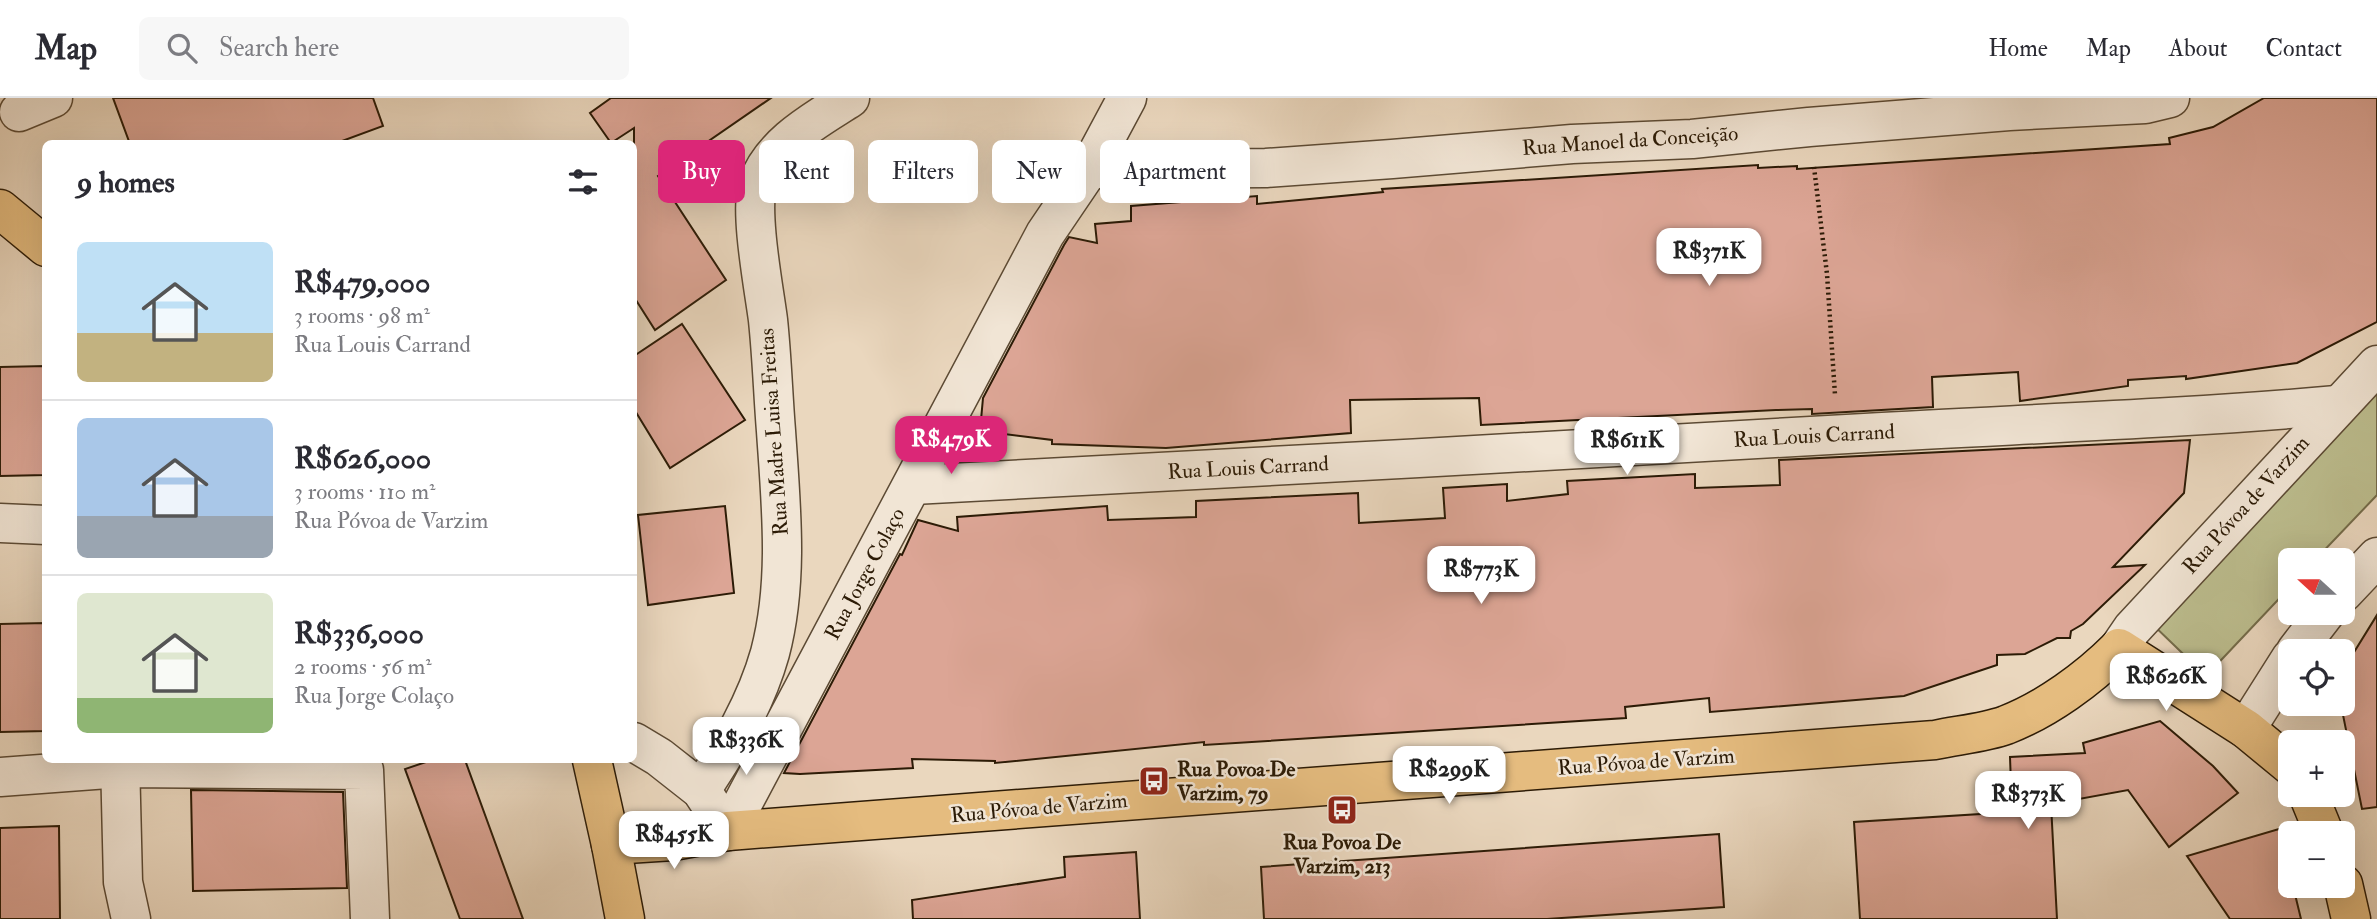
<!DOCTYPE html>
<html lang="en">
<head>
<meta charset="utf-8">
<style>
	body { margin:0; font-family:"IM FELL Double Pica",serif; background:#f7f7f7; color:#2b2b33; height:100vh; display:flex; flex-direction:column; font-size:26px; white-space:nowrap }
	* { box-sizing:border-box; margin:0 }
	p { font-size:23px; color:#7c7c81 }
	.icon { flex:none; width:38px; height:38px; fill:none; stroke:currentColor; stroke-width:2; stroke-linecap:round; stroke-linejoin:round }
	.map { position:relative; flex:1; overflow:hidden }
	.drawer { position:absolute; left:42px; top:42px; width:595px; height:623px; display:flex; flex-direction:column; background:#fff; border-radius:10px; box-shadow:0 7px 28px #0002 }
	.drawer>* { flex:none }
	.top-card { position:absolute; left:658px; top:42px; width:665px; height:63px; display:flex; gap:14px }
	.needle { width:46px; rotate:291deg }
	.controls { position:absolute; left:2278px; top:450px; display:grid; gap:14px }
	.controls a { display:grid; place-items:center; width:77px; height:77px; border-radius:10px; background:#fff; box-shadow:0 7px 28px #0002; font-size:35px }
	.price { position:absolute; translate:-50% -60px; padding:0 16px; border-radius:14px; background:#fff; color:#222; font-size:23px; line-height:46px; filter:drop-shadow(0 2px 4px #0008) }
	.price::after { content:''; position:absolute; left:50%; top:42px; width:21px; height:16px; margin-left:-10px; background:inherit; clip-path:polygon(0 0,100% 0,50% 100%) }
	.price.on { background:#db2777; color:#fff }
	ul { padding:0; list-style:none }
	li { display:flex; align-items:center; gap:21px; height:175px; padding:0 35px }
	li+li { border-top:2px solid #e1e1e2 }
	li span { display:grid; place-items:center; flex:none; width:196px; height:140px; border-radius:10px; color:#555 }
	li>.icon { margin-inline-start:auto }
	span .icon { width:84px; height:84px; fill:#fffc; stroke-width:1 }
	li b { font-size:30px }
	h2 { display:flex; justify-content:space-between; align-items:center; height:84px; padding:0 35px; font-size:30px }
	.pill { padding:0 24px; border-radius:10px; background:#fff; box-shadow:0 7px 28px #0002; font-size:24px; line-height:63px }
	.pill.on { background:#db2777; color:#fff }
	header { display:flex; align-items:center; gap:42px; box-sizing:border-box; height:98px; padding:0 35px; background:#fff; border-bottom:2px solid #e1e1e2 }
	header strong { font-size:33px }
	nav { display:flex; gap:38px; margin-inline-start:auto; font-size:24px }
	.search { width:490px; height:63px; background:#f7f7f7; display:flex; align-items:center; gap:18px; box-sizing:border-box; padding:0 24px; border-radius:10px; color:#7c7c81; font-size:26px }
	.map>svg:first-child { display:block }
</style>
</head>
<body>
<header>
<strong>Map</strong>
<div class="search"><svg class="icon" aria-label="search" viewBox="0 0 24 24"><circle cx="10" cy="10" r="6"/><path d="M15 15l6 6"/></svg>Search here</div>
<nav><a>Home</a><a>Map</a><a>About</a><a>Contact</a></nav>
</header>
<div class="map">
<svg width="2377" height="821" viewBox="0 0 2377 821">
	<rect width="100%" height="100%" fill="#ead7be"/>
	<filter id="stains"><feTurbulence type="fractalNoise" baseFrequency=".00286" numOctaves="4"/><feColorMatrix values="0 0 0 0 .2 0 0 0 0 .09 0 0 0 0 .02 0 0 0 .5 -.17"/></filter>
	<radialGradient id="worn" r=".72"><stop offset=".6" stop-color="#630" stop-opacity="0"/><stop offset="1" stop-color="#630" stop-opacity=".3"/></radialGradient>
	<!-- green -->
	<polygon fill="#bcbd8e" stroke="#746c4a" stroke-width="2" points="2377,289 2377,397 2315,462 2291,462 2291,488 2206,578 2147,521"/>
	<!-- building -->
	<g fill="#dca595" stroke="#2c1b06" stroke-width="2">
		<polygon points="113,0 373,0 383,28 334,46 130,46"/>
		<polygon points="611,0 771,0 658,78 726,182 655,232 634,199 634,30 611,45 590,15"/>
		<polygon points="2264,0 2377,0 2377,224 2297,265 2186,281 2186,278 2128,282 2128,288 2020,303 2018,274 1932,279 1933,309 1812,316 1812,311 1776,312 1481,327 1479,300 1350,302 1351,335 1166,350 1052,346 1052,342 980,333 983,300 1064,147 1069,139 1097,145 1095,126 1131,123 1131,108 1257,98 1257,106 1383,94 1382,91 1758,67 1758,70 1797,68 1797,71 2170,46 2169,40 2213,29"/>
		<polygon points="682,226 745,322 670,370 634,311 634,258"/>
		<polygon points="46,268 46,377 0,378 0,269"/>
		<polygon points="2190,342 2184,395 2113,469 2145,467 2083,526 2071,533 2070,540 2057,540 2025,556 1997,557 1997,567 1904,598 1710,614 1709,600 1625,609 1626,620 1204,647 1204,644 995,665 995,663 912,661 913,670 800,676 784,675 900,456 902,457 918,422 958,433 957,419 1107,408 1108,422 1196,419 1196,403 1358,395 1359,425 1445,420 1443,390 1507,386 1507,403 1568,396 1567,383 1695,376 1695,390 1780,387 1779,362"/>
		<polygon points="725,408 734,495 648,507 638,417"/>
		<polygon points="2377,517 2377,709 2362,711 2343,617 2343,572"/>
		<polygon points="46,525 46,633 0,634 0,526"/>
		<polygon points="2160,623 2213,668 2238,695 2169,749 2128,692 2051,706 2057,821 1860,821 1854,724 2012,714 2010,659 2085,655 2083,645"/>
		<polygon points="432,662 465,662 523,821 460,821 405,671"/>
		<polygon points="191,692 343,694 347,790 193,793"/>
		<polygon points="59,728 60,821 0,821 0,730"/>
		<polygon points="2279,731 2291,778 2291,788 2293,788 2301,821 2230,821 2187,758"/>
		<polygon points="1719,736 1724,809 1547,821 1264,821 1261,769"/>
		<polygon points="1136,754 1140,821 913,821 912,802 1065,779 1064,759"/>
	</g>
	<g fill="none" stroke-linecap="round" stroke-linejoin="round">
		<!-- minor casing -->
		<g stroke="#5c4a34" stroke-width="41">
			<g id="minor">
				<polyline points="19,14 53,0"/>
				<polyline points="1089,71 1266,70 1392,61 1572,46 1692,41 1809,29 2009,13 2145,6 2170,0"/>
				<path d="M913 387C1230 371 1548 353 1865 335 2022 326 2180 321 2337 307"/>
				<polyline points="0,425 46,427"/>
				<polyline points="2343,495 2377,459"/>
				<polyline points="2119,550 2132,531 2377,267"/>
				<polyline points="2296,553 2326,514"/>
				<polyline points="2246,631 2291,560"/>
				<polyline points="634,644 659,659 701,692 728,733 1045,136 1089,71 1127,0"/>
				<polyline points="120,662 123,784 131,821"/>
				<polyline points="0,679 121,670 364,672 370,821"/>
				<path d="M701 692C729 650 756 605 770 555 789 483 781 407 776 333 773 296 772 260 768 222 764 191 749 113 758 85 772 45 816 22 850 0"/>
			</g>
		</g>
		<!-- major casing -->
		<g stroke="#2c1b06" stroke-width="41">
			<g id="major">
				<polyline points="0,111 46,149"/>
				<polyline points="592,662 611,747 625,821"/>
				<polyline points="2308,696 2324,735"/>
				<path d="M611 747 673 743 728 733 1935 642C1958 637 1984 635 2006 627 2047 611 2088 581 2119 550L2246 631 2291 668"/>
				<polyline points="2343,786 2351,821"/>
			</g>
		</g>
		<!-- path -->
		<polyline stroke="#2c1b06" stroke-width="4.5" stroke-dasharray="2 3.5" stroke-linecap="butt" points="1814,69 1827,176 1835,297"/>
		<!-- minor -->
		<use href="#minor" stroke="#f1e5d5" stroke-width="38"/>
		<!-- major -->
		<use href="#major" stroke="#e5bc7f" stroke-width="38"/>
	</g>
	<!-- icons -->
	<defs>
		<g id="bus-square" transform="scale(1.575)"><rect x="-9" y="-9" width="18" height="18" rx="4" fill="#8f2418" stroke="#f1e5d5"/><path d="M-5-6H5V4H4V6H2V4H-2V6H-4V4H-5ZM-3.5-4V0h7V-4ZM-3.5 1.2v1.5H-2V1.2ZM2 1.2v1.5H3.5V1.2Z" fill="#fff"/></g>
	</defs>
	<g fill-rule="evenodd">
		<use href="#bus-square" x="1154" y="683"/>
		<use href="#bus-square" x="1342" y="712"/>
	</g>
	<g text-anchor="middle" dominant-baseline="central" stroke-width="5" stroke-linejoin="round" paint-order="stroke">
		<!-- street labels -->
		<g font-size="21" fill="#2c1b06" stroke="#f1e5d5">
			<text transform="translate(1630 43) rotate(-4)">Rua Manoel da Conceição</text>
			<text transform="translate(774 334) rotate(-94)">Rua Madre Luisa Freitas</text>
			<text transform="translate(1814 338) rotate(-3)">Rua Louis Carrand</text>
			<text transform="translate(1248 370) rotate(-3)">Rua Louis Carrand</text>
			<text transform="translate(2246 407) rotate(-48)">Rua Póvoa de Varzim</text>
			<text transform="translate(865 476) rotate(-62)">Rua Jorge Colaço</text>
			<text transform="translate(1646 664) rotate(-4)">Rua Póvoa de Varzim</text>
			<text transform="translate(1039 710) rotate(-5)">Rua Póvoa de Varzim</text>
		</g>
		<!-- poi labels -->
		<g font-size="21" font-weight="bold" fill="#2c1b06" stroke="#f1e5d5" text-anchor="start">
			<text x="1177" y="671">Rua Povoa De<tspan x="1177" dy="24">Varzim, 79</tspan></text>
			<text x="1342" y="744" text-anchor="middle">Rua Povoa De<tspan x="1342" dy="24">Varzim, 213</tspan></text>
		</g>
	</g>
	<rect width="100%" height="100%" filter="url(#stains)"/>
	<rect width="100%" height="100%" fill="url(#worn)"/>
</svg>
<div class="controls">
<a><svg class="needle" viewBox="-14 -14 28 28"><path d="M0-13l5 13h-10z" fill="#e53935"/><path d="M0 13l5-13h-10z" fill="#7c7c81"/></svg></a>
<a><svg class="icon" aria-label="locate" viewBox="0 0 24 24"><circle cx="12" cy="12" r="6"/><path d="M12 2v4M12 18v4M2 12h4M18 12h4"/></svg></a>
<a>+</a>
<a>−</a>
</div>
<b class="price" style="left:1709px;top:190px">R$371K</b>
<b class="price on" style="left:951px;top:378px">R$479K</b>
<b class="price" style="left:1627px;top:379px">R$611K</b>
<b class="price" style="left:1481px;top:508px">R$773K</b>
<b class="price" style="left:2166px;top:615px">R$626K</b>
<b class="price" style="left:746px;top:679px">R$336K</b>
<b class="price" style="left:1449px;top:708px">R$299K</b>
<b class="price" style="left:2028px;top:733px">R$373K</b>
<b class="price" style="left:674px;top:773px">R$455K</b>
<div class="top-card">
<a class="pill on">Buy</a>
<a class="pill">Rent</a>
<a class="pill">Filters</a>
<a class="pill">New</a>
<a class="pill">Apartment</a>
</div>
<section class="drawer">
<h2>9 homes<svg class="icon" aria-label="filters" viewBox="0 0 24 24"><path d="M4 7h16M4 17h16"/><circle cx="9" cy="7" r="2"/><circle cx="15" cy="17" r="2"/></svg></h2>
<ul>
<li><span style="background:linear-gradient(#bfe0f5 65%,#c2b280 0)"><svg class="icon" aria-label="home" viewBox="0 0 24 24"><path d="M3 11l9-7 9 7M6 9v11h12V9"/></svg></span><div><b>R$479,000</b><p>3 rooms · 98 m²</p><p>Rua Louis Carrand</p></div></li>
<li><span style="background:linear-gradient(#a9c7e8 70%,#9aa5b1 0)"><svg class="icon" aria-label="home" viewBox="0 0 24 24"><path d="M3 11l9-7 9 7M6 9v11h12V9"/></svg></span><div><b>R$626,000</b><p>3 rooms · 110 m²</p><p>Rua Póvoa de Varzim</p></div></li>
<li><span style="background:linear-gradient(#dfe7d0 75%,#8fb573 0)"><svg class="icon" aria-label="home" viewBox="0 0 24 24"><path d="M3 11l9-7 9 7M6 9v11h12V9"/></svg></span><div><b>R$336,000</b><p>2 rooms · 56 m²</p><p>Rua Jorge Colaço</p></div></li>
</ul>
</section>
</div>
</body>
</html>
